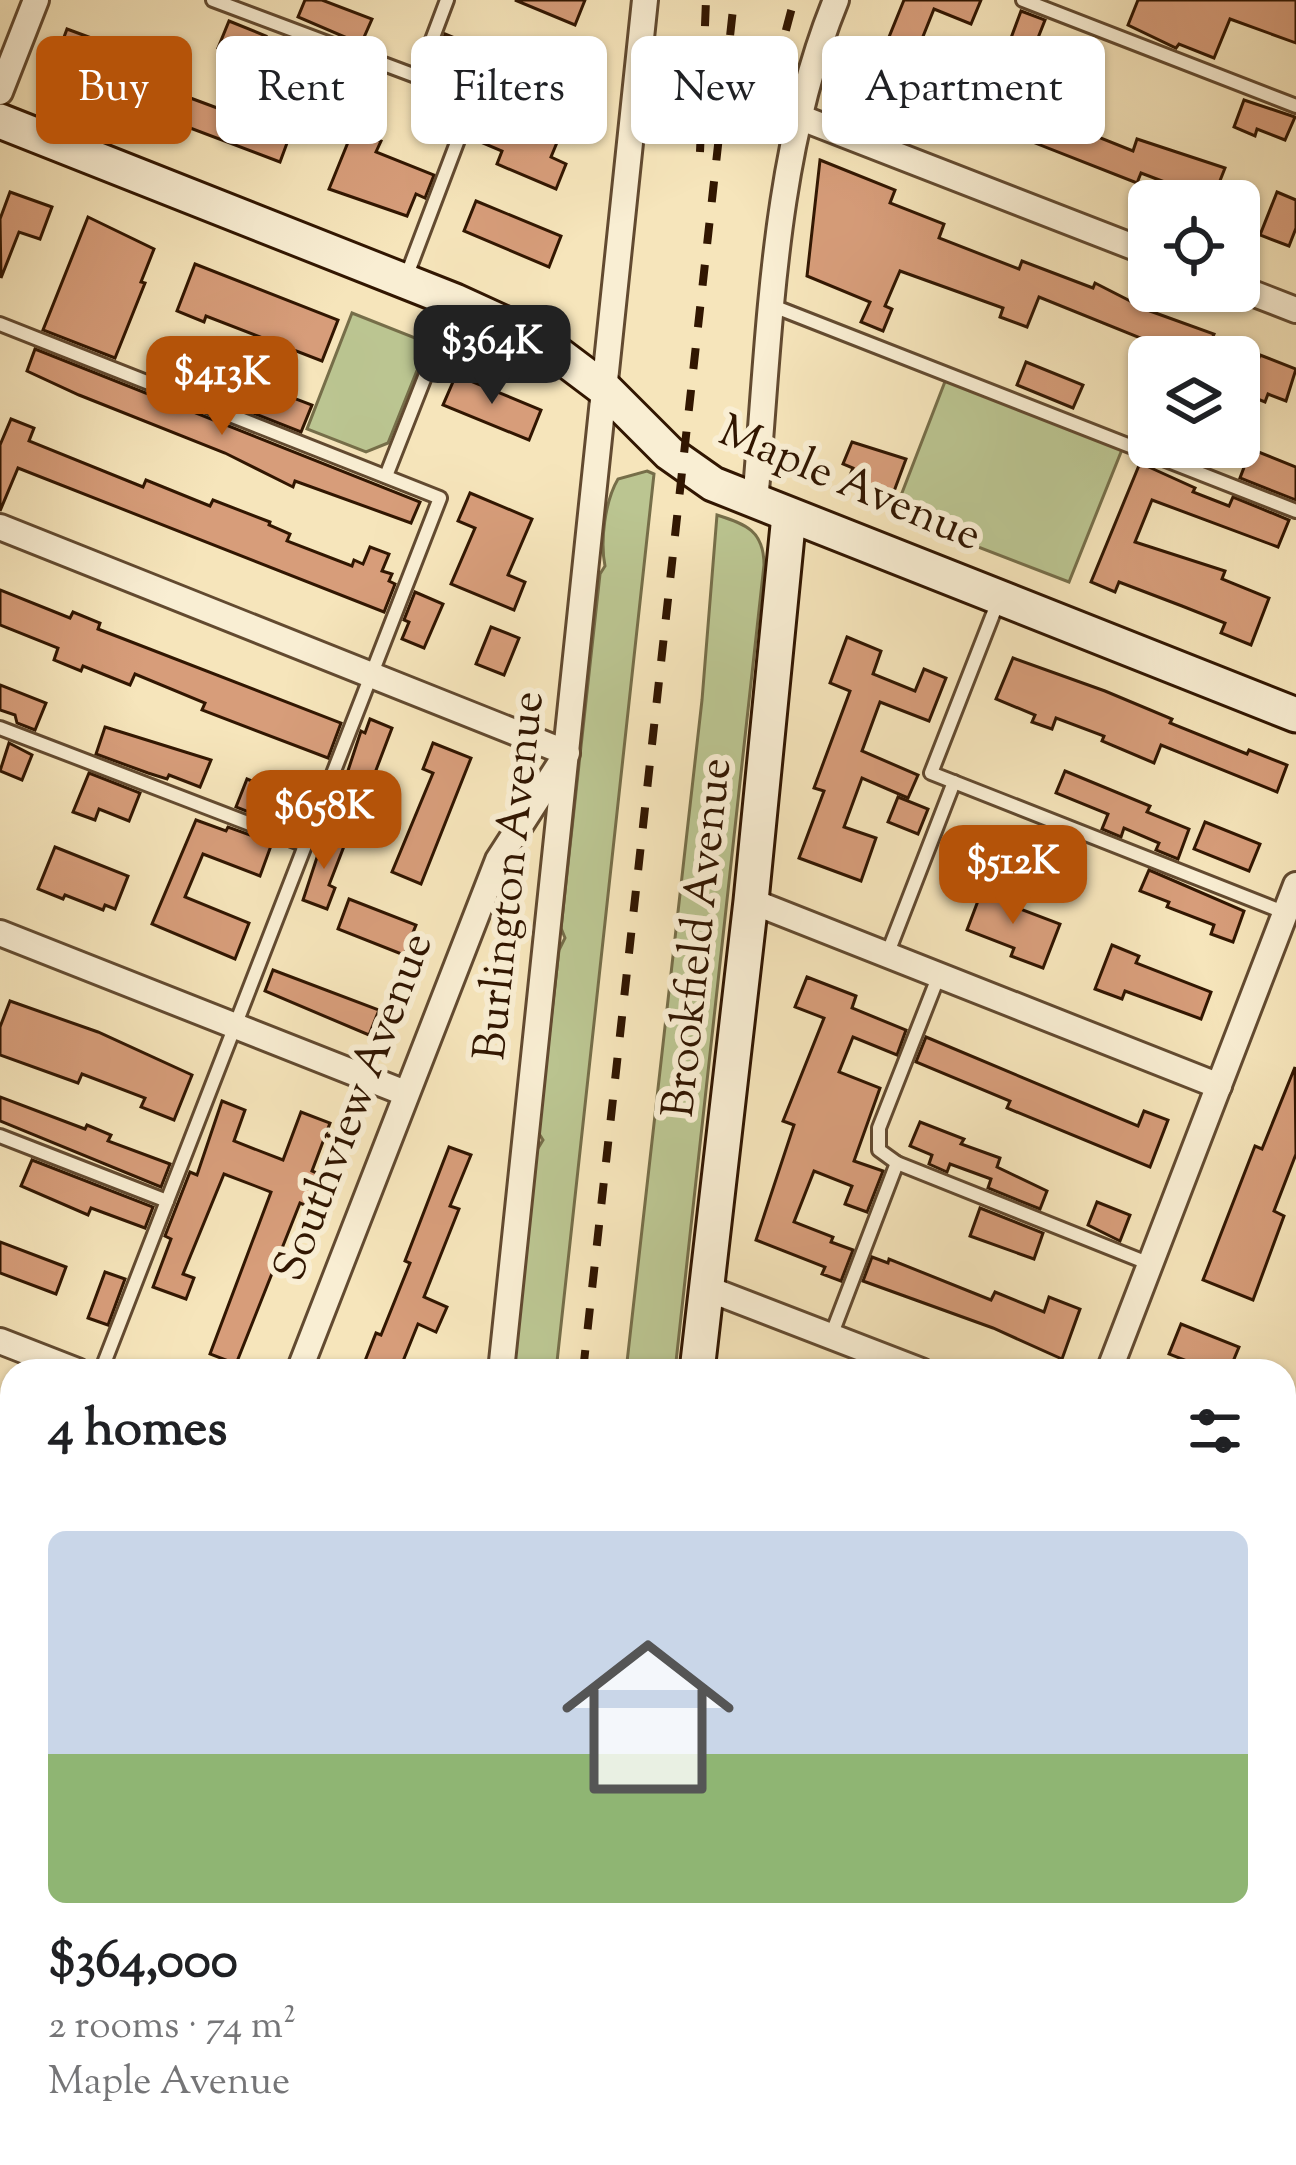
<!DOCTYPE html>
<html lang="en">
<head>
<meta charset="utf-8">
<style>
	body { margin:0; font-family:"Sorts Mill Goudy",serif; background:#f2f2f2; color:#202124; height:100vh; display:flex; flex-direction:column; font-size:45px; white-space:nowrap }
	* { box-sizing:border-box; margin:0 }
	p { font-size:39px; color:#757577 }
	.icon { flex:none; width:66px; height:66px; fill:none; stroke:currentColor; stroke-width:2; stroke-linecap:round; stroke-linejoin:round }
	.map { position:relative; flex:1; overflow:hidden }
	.details { position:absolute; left:0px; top:1359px; width:1296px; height:807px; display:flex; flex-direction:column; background:#fff; border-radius:36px 36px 0 0; box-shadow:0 3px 9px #0004 }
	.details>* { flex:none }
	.banner { position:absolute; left:36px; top:36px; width:1224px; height:108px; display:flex; gap:24px }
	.tools { position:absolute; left:1128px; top:180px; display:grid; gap:24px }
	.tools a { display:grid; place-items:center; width:132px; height:132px; border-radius:18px; background:#fff; box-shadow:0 3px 9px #0004; font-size:60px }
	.price { position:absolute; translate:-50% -102px; padding:0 27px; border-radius:24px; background:#b45309; color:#fff; font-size:39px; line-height:78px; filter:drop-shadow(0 3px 6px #0008) }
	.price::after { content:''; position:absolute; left:50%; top:72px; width:36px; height:27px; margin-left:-18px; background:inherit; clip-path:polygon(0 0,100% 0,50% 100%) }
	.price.active { background:#222; color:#fff }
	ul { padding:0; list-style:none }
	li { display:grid; align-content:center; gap:24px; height:636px; padding:0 48px }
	li span { display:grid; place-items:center; height:372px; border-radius:18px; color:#555 }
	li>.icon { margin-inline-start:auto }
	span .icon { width:216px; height:216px; fill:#fffc; stroke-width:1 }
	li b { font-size:51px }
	h2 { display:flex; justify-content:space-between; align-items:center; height:144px; padding:0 48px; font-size:51px }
	.tag { padding:0 42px; border-radius:18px; background:#fff; box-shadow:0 3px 9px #0004; font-size:42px; line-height:108px }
	.tag.active { background:#b45309; color:#fff }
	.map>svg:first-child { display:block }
</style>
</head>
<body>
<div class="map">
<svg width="1296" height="2165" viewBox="0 0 1296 2165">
	<rect width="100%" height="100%" fill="#f6e5bb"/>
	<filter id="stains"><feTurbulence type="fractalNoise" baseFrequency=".00167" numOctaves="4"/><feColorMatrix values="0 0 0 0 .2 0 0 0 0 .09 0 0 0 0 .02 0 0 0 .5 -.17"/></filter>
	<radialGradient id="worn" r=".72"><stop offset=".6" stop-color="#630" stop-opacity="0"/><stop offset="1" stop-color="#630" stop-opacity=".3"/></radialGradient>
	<!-- green -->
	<g fill="#bbc591" stroke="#766e49" stroke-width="3">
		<polygon points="352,313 428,343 388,443 366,452 307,429"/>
		<polygon points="946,379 1123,447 1069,582 916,523 900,498"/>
		<path d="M647 471 654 474 556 1371H513L537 1150 543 1140 538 1132 559 950 565 938 561 928 600 574 605 566C600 541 605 501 618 479Z"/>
		<path d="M717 515C746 524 764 531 764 565L675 1371H626L702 700Z"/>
	</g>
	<!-- building -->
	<g fill="#d79d7a" stroke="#311601" stroke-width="3">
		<polygon points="305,0 322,0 372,19 361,44 298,17"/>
		<polygon points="515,0 585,0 575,25"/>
		<polygon points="904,0 981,0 971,24 934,9 912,64 1009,102 1019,77 1048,88 1038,113 1133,151 1137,139 1225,168 1212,201 1179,201 1183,189 1141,173 1137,183 872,79"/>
		<polygon points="1138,0 1296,0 1296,43 1230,19 1214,58 1179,44 1176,48 1128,25"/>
		<polygon points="1021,11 1045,20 1034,48 1011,38"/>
		<polygon points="229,21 266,36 255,64 218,48"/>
		<polygon points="67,29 113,46 111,52 190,83 185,96 290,135 280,162 50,75"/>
		<polygon points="445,34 474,46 464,69 439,59"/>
		<polygon points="308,47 353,64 350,72 378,83 368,109 297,76"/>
		<polygon points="516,75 575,99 551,157 566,164 556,189 497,164 502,151 471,138 483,110 498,117"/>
		<polygon points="1244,100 1295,117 1285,140 1257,129 1255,136 1234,127"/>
		<polygon points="353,130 381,141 376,152 434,175 425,198 416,194 407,216 329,189"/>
		<polygon points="820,160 895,190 890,203 944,224 939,238 1019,269 1022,261 1093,288 1095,283 1150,311 1214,334 1204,357 1142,357 1148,341 1039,297 1027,327 1000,317 1003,308 900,271 885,306 892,309 883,331 861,322 870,302 807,276"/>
		<polygon points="10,192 52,207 40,239 19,232 1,278 0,219"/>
		<polygon points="1277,192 1296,200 1296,228 1289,246 1260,235"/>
		<polygon points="476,201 561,236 549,267 464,231"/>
		<polygon points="88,217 154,249 141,282 145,283 115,358 43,330"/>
		<polygon points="195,264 338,320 322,361 206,316 204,322 177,311"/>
		<polygon points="35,349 420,502 411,523 295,481 293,487 225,453 79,395 27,371"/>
		<polygon points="167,350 312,405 301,432 157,375"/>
		<polygon points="1260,355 1296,369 1286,401 1268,394 1265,402 1245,394"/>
		<polygon points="1026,362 1083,385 1073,408 1017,385"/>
		<polygon points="456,375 541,410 529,440 443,405"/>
		<polygon points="11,419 34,428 29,441 143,487 146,480 210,506 213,500 270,522 269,525 290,534 287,541 352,566 354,560 363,564 370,547 389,554 382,571 392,574 389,581 395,584 384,612 18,468 0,511 0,445"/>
		<polygon points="852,442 906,459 890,502 846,485 853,468 843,464"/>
		<polygon points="1251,449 1296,467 1296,500 1240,478"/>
		<polygon points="1140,463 1195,488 1193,492 1229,506 1233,497 1289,520 1278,547 1152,500 1135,542 1225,571 1222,579 1269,598 1251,645 1221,633 1225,623 1182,606 1119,582 1115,592 1091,582"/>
		<polygon points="470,493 532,519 508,575 525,582 514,610 451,584 475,528 458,521"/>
		<polygon points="0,590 70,618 73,612 100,623 98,629 341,723 328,758 202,710 205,703 135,674 130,685 83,666 81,671 54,660 58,648 0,625"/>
		<polygon points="415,592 443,604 424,648 402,639 409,622 404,620"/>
		<polygon points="491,627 519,638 504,675 476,664"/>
		<polygon points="847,637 881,651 873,674 915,691 924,669 946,678 929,721 880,702 862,751 918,775 908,798 862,778 844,827 876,838 861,881 799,858 824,791 814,788 850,691 830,683"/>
		<polygon points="1013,658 1105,691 1172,719 1170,723 1247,754 1249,750 1287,765 1277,792 1161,745 1154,763 1102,741 1104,736 1056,718 1052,729 1032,722 1035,715 996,699"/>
		<polygon points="0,685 46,703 35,730 17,723 15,715 0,710"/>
		<polygon points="370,719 392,728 362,807 339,798 361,731 365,733"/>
		<polygon points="105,727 211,760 200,787 169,775 167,779 148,773 96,754"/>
		<polygon points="9,743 32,755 22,780 0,771"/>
		<polygon points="433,743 471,758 421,884 392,872 433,773 423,769"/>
		<polygon points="1065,771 1150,806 1147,812 1189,829 1178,859 1156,850 1159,843 1124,828 1121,837 1102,829 1108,814 1056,793"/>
		<polygon points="89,773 140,793 129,821 99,809 95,820 73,812"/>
		<polygon points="247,779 270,788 265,799 285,807 279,824 236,807"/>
		<polygon points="898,797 928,809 918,834 888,822"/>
		<polygon points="196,820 226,831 228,827 272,843 260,876 203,854 185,897 249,923 235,959 152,924"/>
		<polygon points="1205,822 1260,844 1249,871 1194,849"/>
		<polygon points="325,833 346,841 329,885 335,888 327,909 303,900"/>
		<polygon points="55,847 128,876 115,909 105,905 103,910 65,895 63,899 38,889"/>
		<polygon points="1149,870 1244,911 1233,942 1211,934 1214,925 1167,907 1169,902 1140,891"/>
		<polygon points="984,885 1010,895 1007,904 1060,924 1043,968 1011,956 1014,948 967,930"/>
		<polygon points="349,899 416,925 404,955 338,929"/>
		<polygon points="1112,945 1139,956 1136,963 1211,992 1201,1019 1125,991 1122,999 1095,989"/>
		<polygon points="273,970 379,1010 369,1035 265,991"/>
		<polygon points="807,977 856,996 852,1008 906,1030 897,1055 853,1037 839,1072 880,1088 854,1161 883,1171 867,1212 845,1204 852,1186 814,1171 794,1222 833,1237 831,1242 853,1250 841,1281 822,1274 825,1267 756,1240 794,1125 783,1121 824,1018 795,1007"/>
		<polygon points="10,1001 98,1032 192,1075 174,1120 141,1107 145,1098 82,1074 78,1083 0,1055 0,1027"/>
		<polygon points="926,1037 1138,1126 1144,1111 1168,1120 1150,1167 1007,1108 1010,1101 916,1062"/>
		<polygon points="1295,1067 1296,1154 1274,1211 1284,1216 1253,1300 1203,1280 1255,1146 1262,1149"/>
		<polygon points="0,1097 85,1129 87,1125 111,1135 108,1141 170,1164 161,1187 0,1121"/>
		<polygon points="222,1101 245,1110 234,1141 283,1160 301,1112 330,1123 312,1171 319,1174 307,1206 300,1203 236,1364 210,1354 271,1192 224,1174 183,1274 194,1278 186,1299 153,1287 171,1239 165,1236 190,1172 197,1175"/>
		<polygon points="920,1122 964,1139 961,1144 1000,1158 997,1167 1047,1191 1040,1209 988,1188 991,1179 950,1164 947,1172 929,1164 932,1155 910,1146"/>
		<polygon points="449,1147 471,1155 450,1206 459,1209 424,1297 447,1307 436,1332 418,1324 399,1371 361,1371 376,1333 381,1335 410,1263 405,1261"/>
		<polygon points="32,1160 153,1207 145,1228 91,1208 88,1215 21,1186"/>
		<polygon points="1097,1202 1130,1215 1120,1241 1088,1225"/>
		<polygon points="980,1208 1043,1233 1034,1259 970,1236"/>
		<polygon points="0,1242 66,1267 56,1294 0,1273"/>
		<polygon points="872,1257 888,1263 889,1259 991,1300 995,1292 1044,1312 1049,1297 1080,1309 1062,1359 993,1328 863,1281"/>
		<polygon points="105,1272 125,1279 108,1325 88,1318"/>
		<polygon points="1181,1324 1239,1347 1229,1371 1212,1371 1169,1354"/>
	</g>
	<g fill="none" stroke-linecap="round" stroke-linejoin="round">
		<!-- lane casing -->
		<g stroke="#624a30" stroke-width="18">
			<g id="lane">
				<polyline points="213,0 437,84 460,101 461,132 405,280"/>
				<polyline points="1023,0 1296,106"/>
				<polyline points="418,77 447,0"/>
				<polyline points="773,306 1296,511"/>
				<polyline points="0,324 440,498 101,1371"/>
				<polyline points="386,476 454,303"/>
				<polyline points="999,599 931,773 1286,913"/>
				<polyline points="0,728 305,845"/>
				<polyline points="887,955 954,782"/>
				<polyline points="939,975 879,1128 879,1150 897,1163 1150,1264"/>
				<polyline points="0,1136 167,1201"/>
				<polyline points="831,1336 897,1163"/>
				<polyline points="1284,1442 1296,1410"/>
				<polyline points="0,1543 12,1547"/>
				<polyline points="0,1632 12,1601"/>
				<polyline points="199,2165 203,2154"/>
				<polyline points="950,2165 955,2154"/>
				<polyline points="1004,2165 1008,2154"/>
			</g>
		</g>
		<!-- street casing -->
		<g stroke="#624a30" stroke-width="30">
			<g id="street">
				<polyline points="0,92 36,0"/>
				<polyline points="799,117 1149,253"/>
				<polyline points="1239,288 1296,310"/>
				<path d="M755 502C770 336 772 156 836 0"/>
				<polyline points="0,527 567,753 498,860 299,1371"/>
				<polyline points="751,901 1219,1086"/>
				<polyline points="0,933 405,1093"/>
				<polyline points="706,1288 921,1371"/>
				<polyline points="0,1341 77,1371"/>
				<polyline points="501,1371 645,0"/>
				<polyline points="1109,1371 1296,885"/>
				<polyline points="1284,1516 1296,1521"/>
				<polyline points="0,1748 12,1752"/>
				<polyline points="1284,1960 1296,1928"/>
				<polyline points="0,2148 12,2117"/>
				<polyline points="0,2153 30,2165"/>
				<polyline points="841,2154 870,2165"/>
				<polyline points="414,2165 415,2154"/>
				<polyline points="800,2165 805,2154"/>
				<polyline points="1205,2165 1209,2154"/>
			</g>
		</g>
		<!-- secondary casing -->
		<g stroke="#311601" stroke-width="39">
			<g id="secondary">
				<polyline points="0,121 455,301 538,339 607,391 669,453 713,484 1296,715"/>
				<polyline points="697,1371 751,901 789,515"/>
				<polyline points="619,2165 620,2154"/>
			</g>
		</g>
		<!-- lane -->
		<use href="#lane" stroke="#f9eed3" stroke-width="12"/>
		<!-- street -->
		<use href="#street" stroke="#f9eed3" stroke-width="24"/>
		<!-- secondary -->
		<use href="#secondary" stroke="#f9eed3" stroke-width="33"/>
		<!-- rail -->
		<g stroke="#311601" stroke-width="8" stroke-dasharray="21 21" stroke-linecap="butt">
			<polyline points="775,71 794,0"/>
			<polyline points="700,152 706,0"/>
			<polyline points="583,1371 734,0"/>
			<polyline points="480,2165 481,2154"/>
			<polyline points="512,2165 513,2154"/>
		</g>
	</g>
	<g text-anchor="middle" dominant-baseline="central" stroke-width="12" stroke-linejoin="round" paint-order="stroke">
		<!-- street labels -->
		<g font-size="45" fill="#311601" stroke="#f9eed3">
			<text transform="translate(849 486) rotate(23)">Maple Avenue</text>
			<text transform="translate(512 876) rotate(-84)">Burlington Avenue</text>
			<text transform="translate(700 938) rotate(-84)">Brookfield Avenue</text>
			<text transform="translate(356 1108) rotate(-69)">Southview Avenue</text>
		</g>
	</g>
	<rect width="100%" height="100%" filter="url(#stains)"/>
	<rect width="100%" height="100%" fill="url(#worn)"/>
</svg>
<div class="tools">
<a><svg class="icon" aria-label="locate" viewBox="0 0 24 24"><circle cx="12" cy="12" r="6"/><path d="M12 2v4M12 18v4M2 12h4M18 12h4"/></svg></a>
<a><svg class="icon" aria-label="layers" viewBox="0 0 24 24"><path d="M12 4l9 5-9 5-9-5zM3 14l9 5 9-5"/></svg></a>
</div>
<b class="price active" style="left:492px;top:407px">$364K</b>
<b class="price" style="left:222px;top:438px">$413K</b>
<b class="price" style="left:324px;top:872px">$658K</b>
<b class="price" style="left:1013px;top:927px">$512K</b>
<div class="banner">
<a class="tag active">Buy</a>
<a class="tag">Rent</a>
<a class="tag">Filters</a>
<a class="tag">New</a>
<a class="tag">Apartment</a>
</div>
<section class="details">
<h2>4 homes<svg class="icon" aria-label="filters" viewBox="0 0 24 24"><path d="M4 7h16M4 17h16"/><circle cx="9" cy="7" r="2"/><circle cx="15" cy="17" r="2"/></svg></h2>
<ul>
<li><span style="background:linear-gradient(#c9d6e8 60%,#8fb573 0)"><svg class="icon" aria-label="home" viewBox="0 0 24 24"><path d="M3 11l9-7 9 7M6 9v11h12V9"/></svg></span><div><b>$364,000</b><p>2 rooms · 74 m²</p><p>Maple Avenue</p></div></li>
</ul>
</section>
</div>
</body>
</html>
